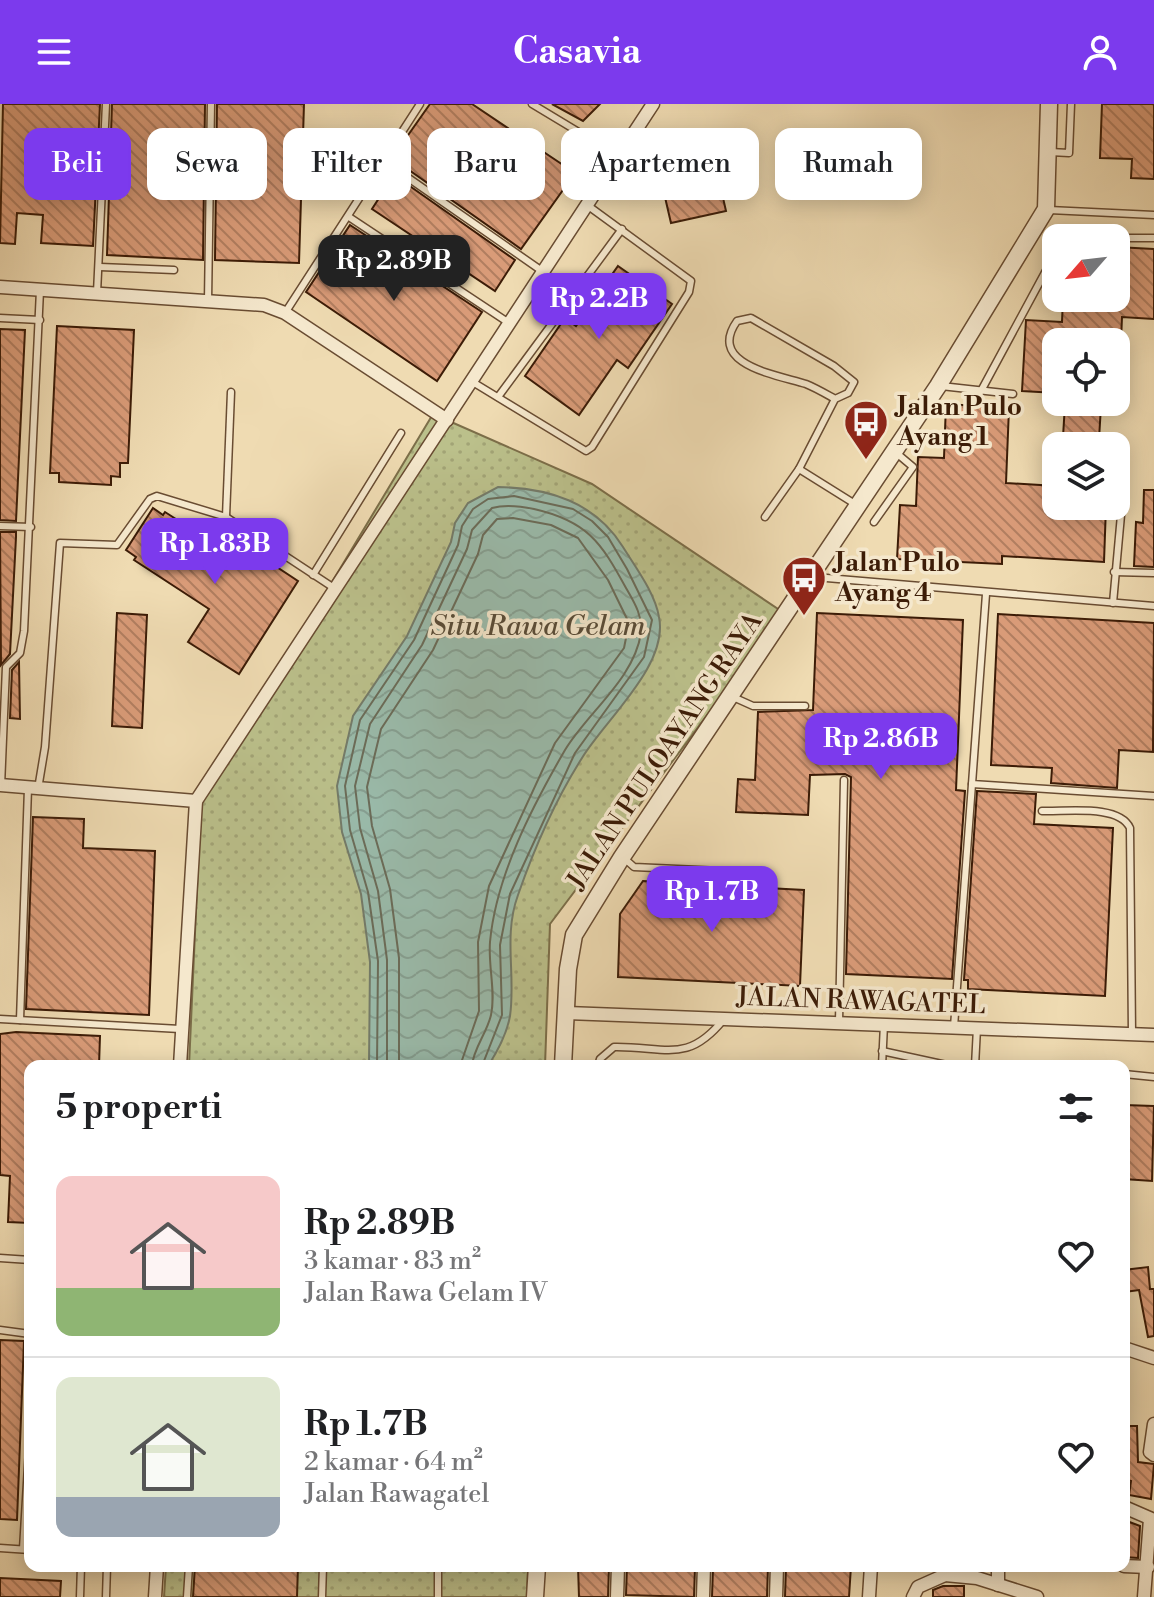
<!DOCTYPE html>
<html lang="id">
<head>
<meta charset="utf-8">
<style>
	body { margin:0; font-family:"Libre Bodoni",serif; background:#f6f6f6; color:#202124; height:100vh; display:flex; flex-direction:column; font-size:30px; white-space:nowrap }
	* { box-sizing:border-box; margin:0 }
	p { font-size:26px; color:#757577 }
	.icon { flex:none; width:44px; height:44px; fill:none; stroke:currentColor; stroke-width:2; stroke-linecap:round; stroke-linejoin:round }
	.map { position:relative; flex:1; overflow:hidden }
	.details { position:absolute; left:24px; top:956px; width:1106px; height:512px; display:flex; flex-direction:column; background:#fff; border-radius:16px; box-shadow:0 4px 20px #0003 }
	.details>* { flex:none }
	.hud { position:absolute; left:24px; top:24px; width:1106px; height:72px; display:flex; gap:16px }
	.needle { width:52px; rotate:242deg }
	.buttons { position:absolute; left:1042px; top:120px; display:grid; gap:16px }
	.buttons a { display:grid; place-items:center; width:88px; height:88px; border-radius:16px; background:#fff; box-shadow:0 4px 20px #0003; font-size:40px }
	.price { position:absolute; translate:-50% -68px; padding:0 18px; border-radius:16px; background:#7c3aed; color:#fff; font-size:26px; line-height:52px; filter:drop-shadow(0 2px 4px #0008) }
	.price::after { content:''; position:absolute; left:50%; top:48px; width:24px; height:18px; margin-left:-12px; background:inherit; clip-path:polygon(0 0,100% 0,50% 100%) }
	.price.active { background:#222; color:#fff }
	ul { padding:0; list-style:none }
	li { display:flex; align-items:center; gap:24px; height:200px; padding:0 32px }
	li+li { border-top:2px solid #e0e0e0 }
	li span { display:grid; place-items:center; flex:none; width:224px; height:160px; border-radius:16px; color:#555 }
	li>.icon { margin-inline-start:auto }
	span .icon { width:96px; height:96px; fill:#fffc; stroke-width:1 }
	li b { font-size:34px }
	h2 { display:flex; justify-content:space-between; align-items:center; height:96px; padding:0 32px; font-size:34px }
	.tag { padding:0 28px; border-radius:16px; background:#fff; box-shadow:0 4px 20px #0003; font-size:28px; line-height:72px }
	.tag.active { background:#7c3aed; color:#fff }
	header { display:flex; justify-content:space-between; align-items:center; height:104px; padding:0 32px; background:#7c3aed; color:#fff; font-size:36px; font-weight:700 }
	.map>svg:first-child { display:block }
</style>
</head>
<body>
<header><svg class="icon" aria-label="menu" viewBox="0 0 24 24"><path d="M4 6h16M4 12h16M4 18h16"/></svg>Casavia<svg class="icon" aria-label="person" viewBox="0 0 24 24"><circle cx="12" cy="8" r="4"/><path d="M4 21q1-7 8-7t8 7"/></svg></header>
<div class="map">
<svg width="1154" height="1493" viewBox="0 0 1154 1493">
	<defs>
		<pattern id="green-dots" width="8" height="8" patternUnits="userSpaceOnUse" patternTransform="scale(2)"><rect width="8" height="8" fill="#bbc08b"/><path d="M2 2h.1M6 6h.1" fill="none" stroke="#a2a476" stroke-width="1.8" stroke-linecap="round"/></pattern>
		<pattern id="water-waves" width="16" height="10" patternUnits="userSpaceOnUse" patternTransform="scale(2)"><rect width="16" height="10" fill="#9abbab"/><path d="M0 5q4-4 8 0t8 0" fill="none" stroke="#86a092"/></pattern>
		<pattern id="building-back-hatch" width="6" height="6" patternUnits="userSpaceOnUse" patternTransform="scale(2)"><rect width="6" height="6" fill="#d99b78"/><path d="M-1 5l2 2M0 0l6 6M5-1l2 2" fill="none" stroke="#b17e60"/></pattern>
	</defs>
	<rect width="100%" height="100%" fill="#efdbb2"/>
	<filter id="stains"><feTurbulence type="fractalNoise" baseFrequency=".0025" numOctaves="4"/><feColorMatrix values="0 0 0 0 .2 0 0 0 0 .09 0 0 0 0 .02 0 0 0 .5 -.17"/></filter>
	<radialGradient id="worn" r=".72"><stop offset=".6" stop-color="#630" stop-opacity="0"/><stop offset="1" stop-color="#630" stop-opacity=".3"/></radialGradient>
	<!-- green -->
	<g fill="url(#green-dots)" stroke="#7c6e49" stroke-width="2">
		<polygon points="433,310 592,380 784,509 550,820 545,962 189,962 201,696"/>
		<polygon points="166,1462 528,1462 527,1493 164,1493"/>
	</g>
	<!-- water -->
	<path fill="url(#water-waves)" stroke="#747b69" stroke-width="2" d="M498 383C549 384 595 398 623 443 636 464 655 489 659 513 669 561 605 616 582 654 556 695 534 745 518 791 503 832 516 871 510 912 507 929 497 948 488 962H369L370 858 361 790 342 728 337 682 353 612 407 532 451 438 455 419 468 399Z"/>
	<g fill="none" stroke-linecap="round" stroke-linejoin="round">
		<!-- shore -->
		<g stroke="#6b6c59" stroke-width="2">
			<polyline points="377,962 378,857 368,788 350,726 345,682 360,616 414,536 458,441 462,422 473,405 488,395 514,392 573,405 592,417 608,433 627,465 652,516 644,553 575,649 510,790 500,841 502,911 482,962"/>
			<path d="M387 962V856L378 787 360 724 355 682 370 620 422 541 467 445 472 426 492 404C506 400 520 402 534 405 587 417 601 438 626 484 634 498 643 512 641 529 634 575 588 608 565 646 532 703 496 772 490 838 488 862 496 888 491 911 487 929 473 945 472 962"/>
			<polyline points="399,962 399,854 390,785 372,722 367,683 381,625 433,546 478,450 483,431 497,415 513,414 551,421 578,434 608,476 629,519 624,544 555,639 489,782 478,838 479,907 460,962"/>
		</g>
	</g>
	<!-- building -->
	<g fill="url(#building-back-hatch)" stroke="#3c1c07" stroke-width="2">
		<polygon points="3,0 100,0 93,142 41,139 43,111 17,109 15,140 0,139"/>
		<polygon points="112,0 205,0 203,156 107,151"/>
		<polygon points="217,0 304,0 299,159 215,156"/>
		<polygon points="430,0 472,0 575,69 521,145 392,54"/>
		<polygon points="552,0 600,0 583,17"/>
		<polygon points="1102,0 1154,0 1154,75 1131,74 1132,55 1100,54"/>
		<polygon points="713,50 726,107 671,119 658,63"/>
		<polygon points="394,71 515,156 495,187 372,105"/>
		<polygon points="350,121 482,208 437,277 306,188"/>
		<polygon points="1116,143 1154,145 1154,215 1122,213 1121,238 1056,238 1056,289 1022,287 1026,216 1062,218 1063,194 1116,194"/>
		<polygon points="618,162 672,200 628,264 617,256 579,311 525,272 565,214 576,222"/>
		<polygon points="57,222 134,226 128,359 120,359 120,373 111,372 111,381 59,378 59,369 50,369"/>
		<polygon points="0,225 25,226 16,417 0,416"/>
		<polygon points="946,300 1009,304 1006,379 1056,382 1056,402 1106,402 1104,458 1002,452 1002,460 897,455 900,401 916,402 918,353 944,354"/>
		<polygon points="1065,300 1101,302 1099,335 1063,333"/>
		<polygon points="1144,386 1154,386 1154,463 1134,462 1136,418 1143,419"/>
		<polygon points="153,404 163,411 165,408 240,456 248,444 298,477 239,570 188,538 209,505 134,456 136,453 126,446"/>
		<polygon points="0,428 16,428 16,433 10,550 1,561"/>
		<polygon points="117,509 147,511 142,624 112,622"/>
		<polygon points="817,509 963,516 956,686 965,687 952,875 846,870 851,673 845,670 810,671 808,711 736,708 738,675 755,676 758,608 813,606"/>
		<polygon points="998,510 1154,519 1153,648 1119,646 1117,684 1051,679 1052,664 991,661"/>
		<polygon points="19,558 20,615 10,614 12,566"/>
		<polygon points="977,687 1036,690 1034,720 1113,724 1105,892 968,885 968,876 964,876"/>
		<polygon points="33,713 84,715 83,744 155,747 149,911 26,905"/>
		<polygon points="643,777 804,786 800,882 618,873 620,810"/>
		<polygon points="16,928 100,932 99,962 30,962 30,1119 8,1118 10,1072 0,1071 0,930"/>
		<polygon points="1124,1001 1154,1002 1152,1077 1124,1075"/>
		<polygon points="1148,1163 1150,1185 1154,1185 1154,1232 1148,1233 1139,1186 1124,1188 1124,1166"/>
		<polygon points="0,1236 24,1237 17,1416 0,1415"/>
		<polygon points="1124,1322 1137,1322 1138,1358 1154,1360 1151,1395 1129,1391 1131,1377 1124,1375"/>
		<polygon points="1124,1416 1140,1422 1138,1454 1124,1453"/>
		<polygon points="195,1462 298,1462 297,1493 193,1493"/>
		<polygon points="578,1462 609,1462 608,1493 579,1493"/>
		<polygon points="627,1462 695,1463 694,1493 626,1491"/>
		<polygon points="744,1462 768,1462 767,1493 712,1493 713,1464 744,1466"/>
		<polygon points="786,1462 851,1462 849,1493 785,1493"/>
		<polygon points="0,1474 61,1477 60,1493 0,1493"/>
		<polygon points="943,1482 964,1482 964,1493 933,1493 933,1486"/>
	</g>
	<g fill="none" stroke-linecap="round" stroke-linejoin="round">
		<!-- service casing -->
		<g stroke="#694c32" stroke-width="9">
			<g id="service">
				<polyline points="532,0 620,53"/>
				<polyline points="1050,48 1069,49 1071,0"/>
				<polyline points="384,57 542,167"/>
				<polyline points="1049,106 1154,111"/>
				<polyline points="349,113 509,219"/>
				<polyline points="1068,134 1154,134"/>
				<polyline points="100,163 174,166"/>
				<polyline points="97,189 106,0"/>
				<polyline points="208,197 211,0"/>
				<polyline points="285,209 420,0"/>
				<polyline points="0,214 40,216"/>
				<polyline points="471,277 586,347 592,343 689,188 691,177 587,101"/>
				<polyline points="941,282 1013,290"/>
				<polyline points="981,287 1056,148"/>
				<polyline points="498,293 622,125"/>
				<path d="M835 295C826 290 816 284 806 280 778 271 706 261 737 217L751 214 834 262 854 278 848 289 835 295 799 365 855 400"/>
				<polyline points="226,413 231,288"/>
				<polyline points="765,413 799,365"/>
				<polyline points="874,418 913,363 894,347"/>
				<polyline points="0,422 31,423"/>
				<polyline points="1114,468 1154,469"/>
				<polyline points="313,471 401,329"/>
				<polyline points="815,473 1154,502"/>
				<polyline points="986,490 972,680 1154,692"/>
				<polyline points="1113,499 1124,378"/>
				<polyline points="733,593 753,602 805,602"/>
				<polyline points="1,682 6,563 20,549 24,527 40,186"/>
				<polyline points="38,685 45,643 60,439 117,441 150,395 157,392 226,413 334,484"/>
				<path d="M1042 707C1066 708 1119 700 1130 724L1132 930"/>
				<polyline points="625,755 634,763 765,769"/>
				<polyline points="0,915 180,925"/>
				<polyline points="20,916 28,684"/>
				<polyline points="839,918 844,676"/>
				<polyline points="954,923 972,680"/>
				<polyline points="882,947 951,962"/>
				<path d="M598 962 600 955 614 943C665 942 687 961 724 915"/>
				<polyline points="882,962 884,920"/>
				<polyline points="975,962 977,924"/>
				<polyline points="1124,970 1154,973"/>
				<polyline points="0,1154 30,1156"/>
				<polyline points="0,1226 30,1230"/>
				<polyline points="0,1444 30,1446"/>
				<polyline points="23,1445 30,1329"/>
				<polyline points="80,1493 81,1462"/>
				<polyline points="106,1493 107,1462"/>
				<polyline points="187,1493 189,1462"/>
				<polyline points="322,1493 323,1462"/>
				<polyline points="438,1493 438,1462"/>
			</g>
		</g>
		<!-- minor casing -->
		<g stroke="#694c32" stroke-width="15">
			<g id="minor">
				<polyline points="0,183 264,201 285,209 447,316"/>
				<polyline points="0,681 196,697"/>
				<polyline points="567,909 1154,931"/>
				<polyline points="180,962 196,697 653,0"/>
				<polyline points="1124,1244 1154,1254"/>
				<polyline points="1154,1320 1150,1348 1154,1351"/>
				<polyline points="1124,1403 1154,1416"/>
				<polyline points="1124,1462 1148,1463"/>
				<polyline points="945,1471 977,1474 1037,1493"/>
				<polyline points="998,1481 998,1462"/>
				<polyline points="155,1493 157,1462"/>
				<polyline points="617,1493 618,1462"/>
				<polyline points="703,1493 704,1462"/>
				<polyline points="776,1493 777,1462"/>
				<polyline points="869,1493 871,1462"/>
				<polyline points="913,1493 918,1483 945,1471 945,1462"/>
				<polyline points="1144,1493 1150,1415"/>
			</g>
		</g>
		<!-- tertiary casing -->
		<g stroke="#694c32" stroke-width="19">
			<g id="tertiary">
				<polyline points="563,962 568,865 574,831 622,753 938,282 1046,105 1049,0"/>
				<polyline points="535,1493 537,1462"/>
			</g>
		</g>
		<!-- service -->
		<use href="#service" stroke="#f5e8cd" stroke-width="6"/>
		<!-- minor -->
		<use href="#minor" stroke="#f5e8cd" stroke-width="12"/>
		<!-- tertiary -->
		<use href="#tertiary" stroke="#f5e8cd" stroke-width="16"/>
	</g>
	<!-- icons -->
	<defs>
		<g id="bus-pin" transform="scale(2.3)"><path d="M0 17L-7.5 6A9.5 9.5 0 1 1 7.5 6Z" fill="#8f2418" stroke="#f5e8cd"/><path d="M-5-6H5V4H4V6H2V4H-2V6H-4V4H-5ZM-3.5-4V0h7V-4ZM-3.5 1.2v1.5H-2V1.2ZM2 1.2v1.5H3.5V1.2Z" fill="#fff"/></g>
	</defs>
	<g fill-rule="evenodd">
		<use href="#bus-pin" x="866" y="318"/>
		<use href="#bus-pin" x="804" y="474"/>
	</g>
	<g text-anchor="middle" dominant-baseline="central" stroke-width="7" stroke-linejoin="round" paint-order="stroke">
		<!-- poi labels -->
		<g font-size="26" font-weight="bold" fill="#3c1c07" stroke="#f5e8cd" text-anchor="start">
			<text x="897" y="303">Jalan Pulo<tspan x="897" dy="30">Ayang 1</tspan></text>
			<text x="835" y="459">Jalan Pulo<tspan x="835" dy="30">Ayang 4</tspan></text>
		</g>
		<!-- street labels -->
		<g font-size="26" fill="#3c1c07" stroke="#f5e8cd">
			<text transform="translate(665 647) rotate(-56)">JALAN PULOAYANG RAYA</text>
			<text transform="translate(861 897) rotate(2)">JALAN RAWAGATEL</text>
		</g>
		<!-- water labels -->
		<g font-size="28" font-style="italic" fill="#584c38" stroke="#f5e8cd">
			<text x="538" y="522">Situ Rawa Gelam</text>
		</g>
	</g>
	<rect width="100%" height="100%" filter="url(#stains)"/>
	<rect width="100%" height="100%" fill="url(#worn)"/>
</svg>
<div class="buttons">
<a><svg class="needle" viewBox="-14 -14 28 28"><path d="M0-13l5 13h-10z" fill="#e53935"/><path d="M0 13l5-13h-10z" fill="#757577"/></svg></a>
<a><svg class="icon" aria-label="locate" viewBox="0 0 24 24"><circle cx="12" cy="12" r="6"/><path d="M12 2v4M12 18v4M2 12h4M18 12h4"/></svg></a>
<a><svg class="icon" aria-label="layers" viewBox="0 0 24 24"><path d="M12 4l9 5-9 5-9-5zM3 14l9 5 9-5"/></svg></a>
</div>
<b class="price active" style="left:394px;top:199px">Rp 2.89B</b>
<b class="price" style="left:599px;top:237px">Rp 2.2B</b>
<b class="price" style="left:215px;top:482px">Rp 1.83B</b>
<b class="price" style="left:881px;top:677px">Rp 2.86B</b>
<b class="price" style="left:712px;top:830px">Rp 1.7B</b>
<div class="hud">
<a class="tag active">Beli</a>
<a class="tag">Sewa</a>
<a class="tag">Filter</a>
<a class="tag">Baru</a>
<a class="tag">Apartemen</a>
<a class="tag">Rumah</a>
</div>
<section class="details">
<h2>5 properti<svg class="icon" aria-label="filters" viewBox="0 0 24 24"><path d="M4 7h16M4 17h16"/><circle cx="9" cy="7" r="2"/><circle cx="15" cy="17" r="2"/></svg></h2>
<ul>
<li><span style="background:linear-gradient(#f6c9c9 70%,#8fb573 0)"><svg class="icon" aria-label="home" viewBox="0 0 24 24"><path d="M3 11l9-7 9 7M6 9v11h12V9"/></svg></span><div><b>Rp 2.89B</b><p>3 kamar · 83 m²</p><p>Jalan Rawa Gelam IV</p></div><svg class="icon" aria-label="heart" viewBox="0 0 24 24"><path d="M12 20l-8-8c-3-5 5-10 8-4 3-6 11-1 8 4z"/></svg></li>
<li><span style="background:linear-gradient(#dfe7d0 75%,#9aa5b1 0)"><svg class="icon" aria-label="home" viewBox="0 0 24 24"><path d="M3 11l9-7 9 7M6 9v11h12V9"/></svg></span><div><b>Rp 1.7B</b><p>2 kamar · 64 m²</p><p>Jalan Rawagatel</p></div><svg class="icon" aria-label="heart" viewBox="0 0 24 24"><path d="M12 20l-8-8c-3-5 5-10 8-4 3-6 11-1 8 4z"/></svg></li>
</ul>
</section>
</div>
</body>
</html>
